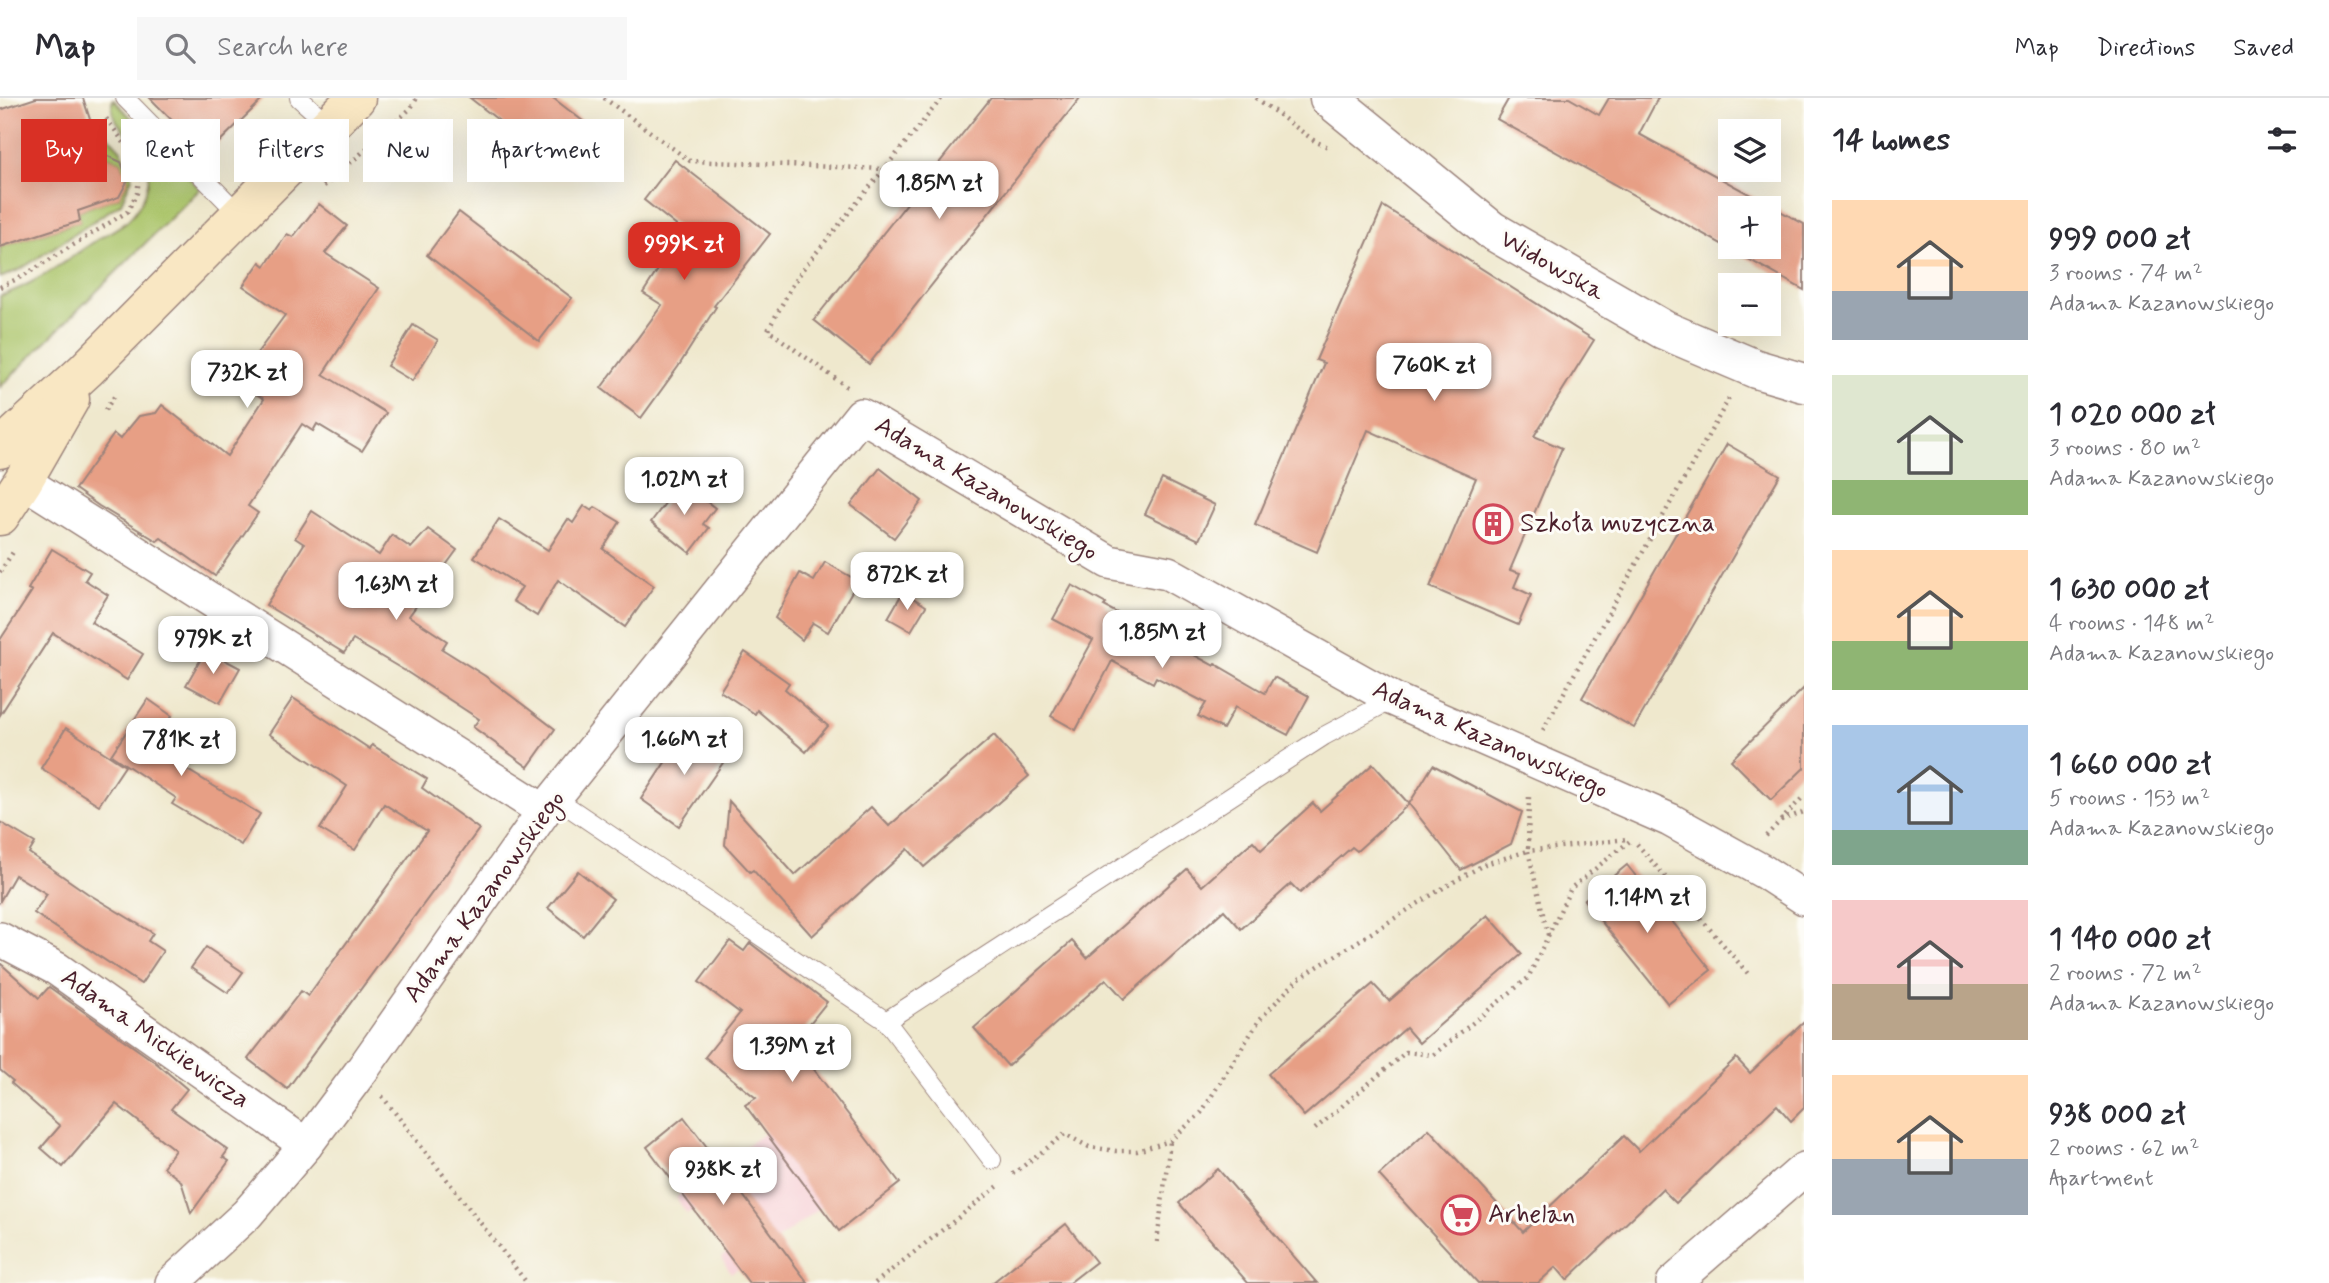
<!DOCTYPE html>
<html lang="en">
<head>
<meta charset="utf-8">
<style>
	body { margin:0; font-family:Mynerve,sans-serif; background:#f7f7f7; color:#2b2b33; height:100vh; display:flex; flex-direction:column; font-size:26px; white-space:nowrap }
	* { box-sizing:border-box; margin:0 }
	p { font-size:23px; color:#7c7c81 }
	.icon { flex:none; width:38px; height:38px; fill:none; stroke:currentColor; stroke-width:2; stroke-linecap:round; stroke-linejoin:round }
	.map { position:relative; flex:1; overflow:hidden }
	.details { display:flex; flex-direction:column; background:#fff; width:525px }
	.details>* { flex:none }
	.top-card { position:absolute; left:21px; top:21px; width:665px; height:63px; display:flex; gap:14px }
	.tools { position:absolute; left:1718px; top:21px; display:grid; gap:14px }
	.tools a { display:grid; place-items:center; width:63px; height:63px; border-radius:0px; background:#fff; box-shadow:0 7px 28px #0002; font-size:35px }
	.price { position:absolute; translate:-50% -60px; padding:0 16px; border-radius:14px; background:#fff; color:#222; font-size:23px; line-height:46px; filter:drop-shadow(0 2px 4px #0008) }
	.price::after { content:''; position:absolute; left:50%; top:42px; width:21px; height:16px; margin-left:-10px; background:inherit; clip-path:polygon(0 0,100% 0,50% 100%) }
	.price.on { background:#d93025; color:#fff }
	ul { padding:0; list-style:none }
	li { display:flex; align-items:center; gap:21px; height:175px; padding:0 28px }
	li span { display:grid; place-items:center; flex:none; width:196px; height:140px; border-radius:0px; color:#555 }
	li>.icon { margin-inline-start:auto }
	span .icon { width:84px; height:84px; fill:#fffc; stroke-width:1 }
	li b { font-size:30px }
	h2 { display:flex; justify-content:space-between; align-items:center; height:84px; padding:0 28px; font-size:30px }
	.pill { padding:0 24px; border-radius:0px; background:#fff; box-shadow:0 7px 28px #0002; font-size:24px; line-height:63px }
	.pill.on { background:#d93025; color:#fff }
	header { display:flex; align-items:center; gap:42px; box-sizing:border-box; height:98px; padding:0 35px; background:#fff; border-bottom:2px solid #e1e1e2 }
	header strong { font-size:33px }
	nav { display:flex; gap:38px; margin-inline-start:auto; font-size:24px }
	.search { width:490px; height:63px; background:#f7f7f7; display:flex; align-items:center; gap:18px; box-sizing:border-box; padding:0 24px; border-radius:0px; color:#7c7c81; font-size:26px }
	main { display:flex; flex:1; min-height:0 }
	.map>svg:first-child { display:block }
</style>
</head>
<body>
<header>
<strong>Map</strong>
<div class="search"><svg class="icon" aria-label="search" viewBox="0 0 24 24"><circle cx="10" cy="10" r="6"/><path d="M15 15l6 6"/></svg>Search here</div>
<nav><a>Map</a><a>Directions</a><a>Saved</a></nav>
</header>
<main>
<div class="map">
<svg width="1804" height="1185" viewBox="0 0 1804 1185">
	<rect width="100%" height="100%" fill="#fdfcf7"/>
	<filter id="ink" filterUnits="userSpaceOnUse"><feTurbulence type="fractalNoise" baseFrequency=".0143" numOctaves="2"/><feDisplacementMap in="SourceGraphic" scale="14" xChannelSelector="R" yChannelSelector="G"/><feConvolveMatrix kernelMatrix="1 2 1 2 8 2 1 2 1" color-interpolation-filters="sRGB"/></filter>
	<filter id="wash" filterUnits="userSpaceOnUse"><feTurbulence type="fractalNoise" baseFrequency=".00686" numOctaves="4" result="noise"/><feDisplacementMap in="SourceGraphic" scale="28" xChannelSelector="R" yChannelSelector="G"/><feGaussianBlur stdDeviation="1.57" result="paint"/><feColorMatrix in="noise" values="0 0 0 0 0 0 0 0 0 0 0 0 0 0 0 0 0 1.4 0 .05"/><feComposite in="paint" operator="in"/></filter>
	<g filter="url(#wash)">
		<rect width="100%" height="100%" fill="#efe8cd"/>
		<!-- built -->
		<polygon fill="#f7cfd5" points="806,961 900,1085 839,1133 822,1109 777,1142 808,1185 749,1185 738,1171 731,1175 721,1160 727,1155 694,1111 687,1116 676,1100 682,1094 647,1049 684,1019 720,1066 766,1034 745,1007"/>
		<!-- green -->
		<g fill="#aac469" stroke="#7a724a" stroke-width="2">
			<path d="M113 1 200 91 0 289V198C36 186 67 162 98 141 108 135 122 129 130 120 142 107 153 84 147 65 140 43 105 24 113 1Z"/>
			<polygon points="98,27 121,52 129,69 132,80 121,105 21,171 0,180 0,149 80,123 78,113 119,99 128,82 121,64 101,55 56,61 50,40"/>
		</g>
		<g id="blocks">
			<!-- building -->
			<g fill="#e79f85" fill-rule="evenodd">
				<polygon points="36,0 83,0 101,55 121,64 128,82 119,99 78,113 80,123 0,149 0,12"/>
				<polygon points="150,0 264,0 206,57"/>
				<polygon points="470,0 553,0 597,34 566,75"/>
				<polygon points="991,0 1080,0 869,266 814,222"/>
				<path d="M1509 0H1569L1599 17 1609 0H1658L1639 36 1804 126V192L1497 21ZM1731 110H1769V149H1731Z"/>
				<polygon points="675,62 770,136 714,208 716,209 678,269 641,320 601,290 662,207 643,195 683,133 644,102"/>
				<polygon points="319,106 347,128 325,155 379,190 323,276 386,315 362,353 317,326 313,333 302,326 248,408 258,415 215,478 161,440 157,443 99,408 75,391 114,336 120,341 139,318 156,315 162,307 227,358 264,301 234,282 248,260 252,262 285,217 243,188 260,164 265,168 287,136 293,139"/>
				<polygon points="1383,108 1594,242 1534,338 1562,350 1510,472 1520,475 1514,489 1531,497 1518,527 1430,489 1476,380 1368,332 1317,454 1255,427 1324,265 1316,262"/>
				<polygon points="459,114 572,200 539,243 427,157"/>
				<polygon points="413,227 438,242 412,283 387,268"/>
				<polygon points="1727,346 1780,377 1634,630 1582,600"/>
				<polygon points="880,370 922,403 894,440 851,407"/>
				<polygon points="1162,381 1215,407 1199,442 1145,416"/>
				<polygon points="681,384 715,410 703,426 709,430 690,455 651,424"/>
				<polygon points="584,408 592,413 595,409 620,424 603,451 654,488 625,529 558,482 537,518 513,503 522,489 474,459 499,421 548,452 568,421 573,425"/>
				<polygon points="312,413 379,457 392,437 411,450 428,431 457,452 409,518 447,543 442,551 485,578 555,631 528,669 473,629 479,621 407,574 353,542 344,555 266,507 304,446 295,440"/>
				<polygon points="52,451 90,474 85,482 108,497 91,524 143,556 127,582 53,535 0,617 0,542 32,493 28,491"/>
				<polygon points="825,464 858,483 828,534 813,525 802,542 775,520 800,475 814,483"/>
				<polygon points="1072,487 1106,506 1104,508 1214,568 1215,566 1265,595 1274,579 1309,598 1288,637 1235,609 1223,631 1198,618 1206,605 1156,579 1153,585 1112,563 1076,632 1051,618 1093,542 1053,521"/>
				<polygon points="903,494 926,508 911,533 888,520"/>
				<polygon points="206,552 240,570 220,605 186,587"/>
				<polygon points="745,554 789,585 785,591 828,628 806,654 757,612 755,616 720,593"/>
				<polygon points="1804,590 1804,670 1771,702 1731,662"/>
				<polygon points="293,600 370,651 372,647 427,681 422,690 479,731 287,991 248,961 301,893 308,898 427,733 384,706 355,752 320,731 347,688 269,636"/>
				<polygon points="148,601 172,618 151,650 260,716 241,747 172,706 176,700 111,657"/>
				<polygon points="66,630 125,668 99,707 41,670"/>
				<polygon points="687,631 727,659 679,728 641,701"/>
				<polygon points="994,637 1029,678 924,769 908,751 812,838 753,772 750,774 725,747 729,703 795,777 871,709 889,728"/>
				<polygon points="1373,666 1409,706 1357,753 1352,749 1300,795 1291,786 1241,831 1224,812 1124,901 1106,881 1008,968 974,930 1072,843 1087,860 1187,771 1202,788 1253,743 1261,752 1313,705 1320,713"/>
				<polygon points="1433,667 1522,714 1511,746 1461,772 1409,706"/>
				<polygon points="0,724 35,745 29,755 87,795 153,835 148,843 163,853 141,886 34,815 47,796 15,777 0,803"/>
				<polygon points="1627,767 1711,872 1668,906 1584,802"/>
				<polygon points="578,773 613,801 583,838 548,810"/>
				<polygon points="1488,817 1522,856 1419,945 1406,930 1304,1018 1268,976 1373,886 1389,903"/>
				<polygon points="730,843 744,853 750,845 827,904 794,945 900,1085 839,1133 745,1007 756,1000 705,959 740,915 699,884"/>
				<polygon points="206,849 243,874 228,895 191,870"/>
				<polygon points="0,865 39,900 49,889 155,964 187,991 171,1011 228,1052 223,1059 229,1063 191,1115 181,1083 163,1069 175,1052 116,1006 63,1069 41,1050 60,1028 11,985 13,983 0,972"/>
				<polygon points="1804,924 1804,1010 1791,1023 1777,1007 1676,1105 1662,1091 1567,1182 1556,1169 1538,1185 1478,1185 1379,1077 1429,1031 1523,1134 1624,1038 1639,1053 1736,960 1750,975"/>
				<polygon points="684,1019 720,1066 808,1185 749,1185 647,1049"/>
				<polygon points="1218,1071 1317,1185 1248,1185 1179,1105"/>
				<polygon points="1066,1126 1096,1164 1069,1185 992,1185"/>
			</g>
		</g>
	</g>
	<g filter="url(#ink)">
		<use href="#blocks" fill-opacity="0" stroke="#9c847c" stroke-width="2"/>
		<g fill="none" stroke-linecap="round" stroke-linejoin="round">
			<!-- service casing -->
			<g stroke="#9c847c" stroke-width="20">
				<g id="service">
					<polyline points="125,0 239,116"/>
					<polyline points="299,0 329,27"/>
					<polyline points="555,700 886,923 992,1062"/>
					<polyline points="886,923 1324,638 1393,601"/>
				</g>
			</g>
			<!-- minor casing -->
			<g stroke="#9c847c" stroke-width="36">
				<g id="minor">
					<polyline points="23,383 544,713"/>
					<polyline points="0,841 57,871 306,1047"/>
					<polyline points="172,1185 247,1116 306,1047 362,972 544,713 861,317 1109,464 1168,475 1393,601 1670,722 1764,774 1804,800"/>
					<polyline points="1673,1185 1804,1071"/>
				</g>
			</g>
			<!-- tertiary casing -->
			<g stroke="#9c847c" stroke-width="41">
				<polyline id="tertiary" points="1329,0 1491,132 1664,232 1756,271 1804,285"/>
			</g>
			<!-- secondary casing -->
			<g stroke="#9c847c" stroke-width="41">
				<g id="secondary">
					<polyline points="0,351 86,272 356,0"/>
					<polyline points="0,418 23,383 70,301"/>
				</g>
			</g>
			<!-- path -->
			<g stroke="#9c847c" stroke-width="4.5" stroke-dasharray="2 5" stroke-linecap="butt">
				<polyline points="604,0 690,63 884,71"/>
				<polyline points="1256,0 1316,44 1331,50"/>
				<polyline points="323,88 333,81 411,10 417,0"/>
				<polyline points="0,189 23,178 127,114 137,95 140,75 133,57 106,20"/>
				<polyline points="847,289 768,232 791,190 803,171 942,0"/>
				<polyline points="105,312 116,296"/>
				<polyline points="0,474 15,451"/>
				<polyline points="1543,632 1731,297"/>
				<polyline points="1781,722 1804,714"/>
				<polyline points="1766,738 1804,698"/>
				<polyline points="1637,746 1750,878"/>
				<polyline points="1548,837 1528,753 1627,741"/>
				<polyline points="382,998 527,1185"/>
				<polyline points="1315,1031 1406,954 1433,957 1528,880 1571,790 1631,742"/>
				<polyline points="1013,1076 1065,1036 1089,1049 1116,1053 1137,1053 1170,1043 1201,1015 1260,921 1298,881 1438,793 1485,766 1528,753 1529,696"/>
				<polyline points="1157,1144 1170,1044"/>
				<polyline points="875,1185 1001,1086"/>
			</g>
			<!-- service -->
			<use href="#service" stroke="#fff" stroke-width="18"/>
			<!-- minor -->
			<use href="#minor" stroke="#fff" stroke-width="33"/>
			<!-- tertiary -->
			<use href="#tertiary" stroke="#fff" stroke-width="38"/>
			<!-- secondary -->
			<use href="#secondary" stroke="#f9e7c3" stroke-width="38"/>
		</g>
	</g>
	<!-- icons -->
	<defs>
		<g id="building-ring" transform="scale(2.0125)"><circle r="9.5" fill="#fdfcf7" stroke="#d1495b" stroke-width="1.5"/><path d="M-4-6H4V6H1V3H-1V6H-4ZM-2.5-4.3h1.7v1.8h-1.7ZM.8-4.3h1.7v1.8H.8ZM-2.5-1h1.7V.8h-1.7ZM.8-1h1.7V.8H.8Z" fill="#d1495b"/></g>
		<g id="supermarket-ring" transform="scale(2.0125)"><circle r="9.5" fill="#fdfcf7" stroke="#d1495b" stroke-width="1.5"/><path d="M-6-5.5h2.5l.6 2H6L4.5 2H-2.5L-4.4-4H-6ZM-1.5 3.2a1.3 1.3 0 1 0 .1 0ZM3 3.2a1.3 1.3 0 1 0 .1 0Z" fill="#d1495b"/></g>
	</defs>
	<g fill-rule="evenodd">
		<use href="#building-ring" x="1493" y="426"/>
		<use href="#supermarket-ring" x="1461" y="1117"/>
	</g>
	<g text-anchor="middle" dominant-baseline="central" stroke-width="6" stroke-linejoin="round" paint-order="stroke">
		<!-- street labels -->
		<g font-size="26" fill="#4a1f2b" stroke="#fdfcf7">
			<text transform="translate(1552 168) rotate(30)">Widowska</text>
			<text transform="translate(986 391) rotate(31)">Adama Kazanowskiego</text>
			<text transform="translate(1490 642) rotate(24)">Adama Kazanowskiego</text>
			<text transform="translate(485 799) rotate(-54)">Adama Kazanowskiego</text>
			<text transform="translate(155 941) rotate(35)">Adama Mickiewicza</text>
		</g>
		<!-- poi labels -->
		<g font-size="26" fill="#4a1f2b" stroke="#fdfcf7" text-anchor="start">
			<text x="1520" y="426">Szkoła muzyczna</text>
			<text x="1488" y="1117">Arhelan</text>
		</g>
	</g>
</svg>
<div class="tools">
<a><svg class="icon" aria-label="layers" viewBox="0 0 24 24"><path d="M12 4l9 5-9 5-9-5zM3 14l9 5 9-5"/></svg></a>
<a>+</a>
<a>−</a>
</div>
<b class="price" style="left:939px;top:123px">1.85M zł</b>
<b class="price on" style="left:684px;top:184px">999K zł</b>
<b class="price" style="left:1434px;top:305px">760K zł</b>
<b class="price" style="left:247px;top:312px">732K zł</b>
<b class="price" style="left:684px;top:419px">1.02M zł</b>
<b class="price" style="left:907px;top:514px">872K zł</b>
<b class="price" style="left:396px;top:524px">1.63M zł</b>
<b class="price" style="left:1162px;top:572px">1.85M zł</b>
<b class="price" style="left:213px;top:578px">979K zł</b>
<b class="price" style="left:684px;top:679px">1.66M zł</b>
<b class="price" style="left:181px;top:680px">781K zł</b>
<b class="price" style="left:1647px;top:837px">1.14M zł</b>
<b class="price" style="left:792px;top:986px">1.39M zł</b>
<b class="price" style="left:723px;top:1109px">938K zł</b>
<div class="top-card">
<a class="pill on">Buy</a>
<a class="pill">Rent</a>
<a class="pill">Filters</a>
<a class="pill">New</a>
<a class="pill">Apartment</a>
</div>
</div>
<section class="details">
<h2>14 homes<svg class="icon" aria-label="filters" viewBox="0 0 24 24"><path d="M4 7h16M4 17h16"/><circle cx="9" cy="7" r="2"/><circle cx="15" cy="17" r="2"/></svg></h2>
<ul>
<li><span style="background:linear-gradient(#ffd9b3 65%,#9aa5b1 0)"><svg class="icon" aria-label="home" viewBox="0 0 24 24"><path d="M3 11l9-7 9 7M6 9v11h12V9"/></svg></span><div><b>999 000 zł</b><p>3 rooms · 74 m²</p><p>Adama Kazanowskiego</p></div></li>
<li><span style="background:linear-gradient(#dfe7d0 75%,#8fb573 0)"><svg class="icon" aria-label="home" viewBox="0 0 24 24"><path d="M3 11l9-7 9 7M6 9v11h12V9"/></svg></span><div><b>1 020 000 zł</b><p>3 rooms · 80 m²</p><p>Adama Kazanowskiego</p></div></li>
<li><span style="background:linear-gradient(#ffd9b3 65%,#8fb573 0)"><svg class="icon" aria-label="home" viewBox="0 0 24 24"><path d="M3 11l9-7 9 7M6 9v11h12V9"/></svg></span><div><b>1 630 000 zł</b><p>4 rooms · 148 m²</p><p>Adama Kazanowskiego</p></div></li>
<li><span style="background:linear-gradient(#a9c7e8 75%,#7fa58c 0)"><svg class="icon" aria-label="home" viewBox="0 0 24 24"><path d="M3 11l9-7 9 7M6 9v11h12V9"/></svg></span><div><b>1 660 000 zł</b><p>5 rooms · 153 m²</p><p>Adama Kazanowskiego</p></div></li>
<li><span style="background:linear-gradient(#f6c9c9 60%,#b9a48a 0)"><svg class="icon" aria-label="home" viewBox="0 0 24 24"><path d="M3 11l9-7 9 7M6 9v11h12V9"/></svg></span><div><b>1 140 000 zł</b><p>2 rooms · 72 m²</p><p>Adama Kazanowskiego</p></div></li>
<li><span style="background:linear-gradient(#ffd9b3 60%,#9aa5b1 0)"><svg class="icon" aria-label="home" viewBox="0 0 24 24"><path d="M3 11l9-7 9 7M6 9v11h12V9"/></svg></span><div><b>938 000 zł</b><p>2 rooms · 62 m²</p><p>Apartment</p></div></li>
</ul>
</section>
</main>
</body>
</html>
